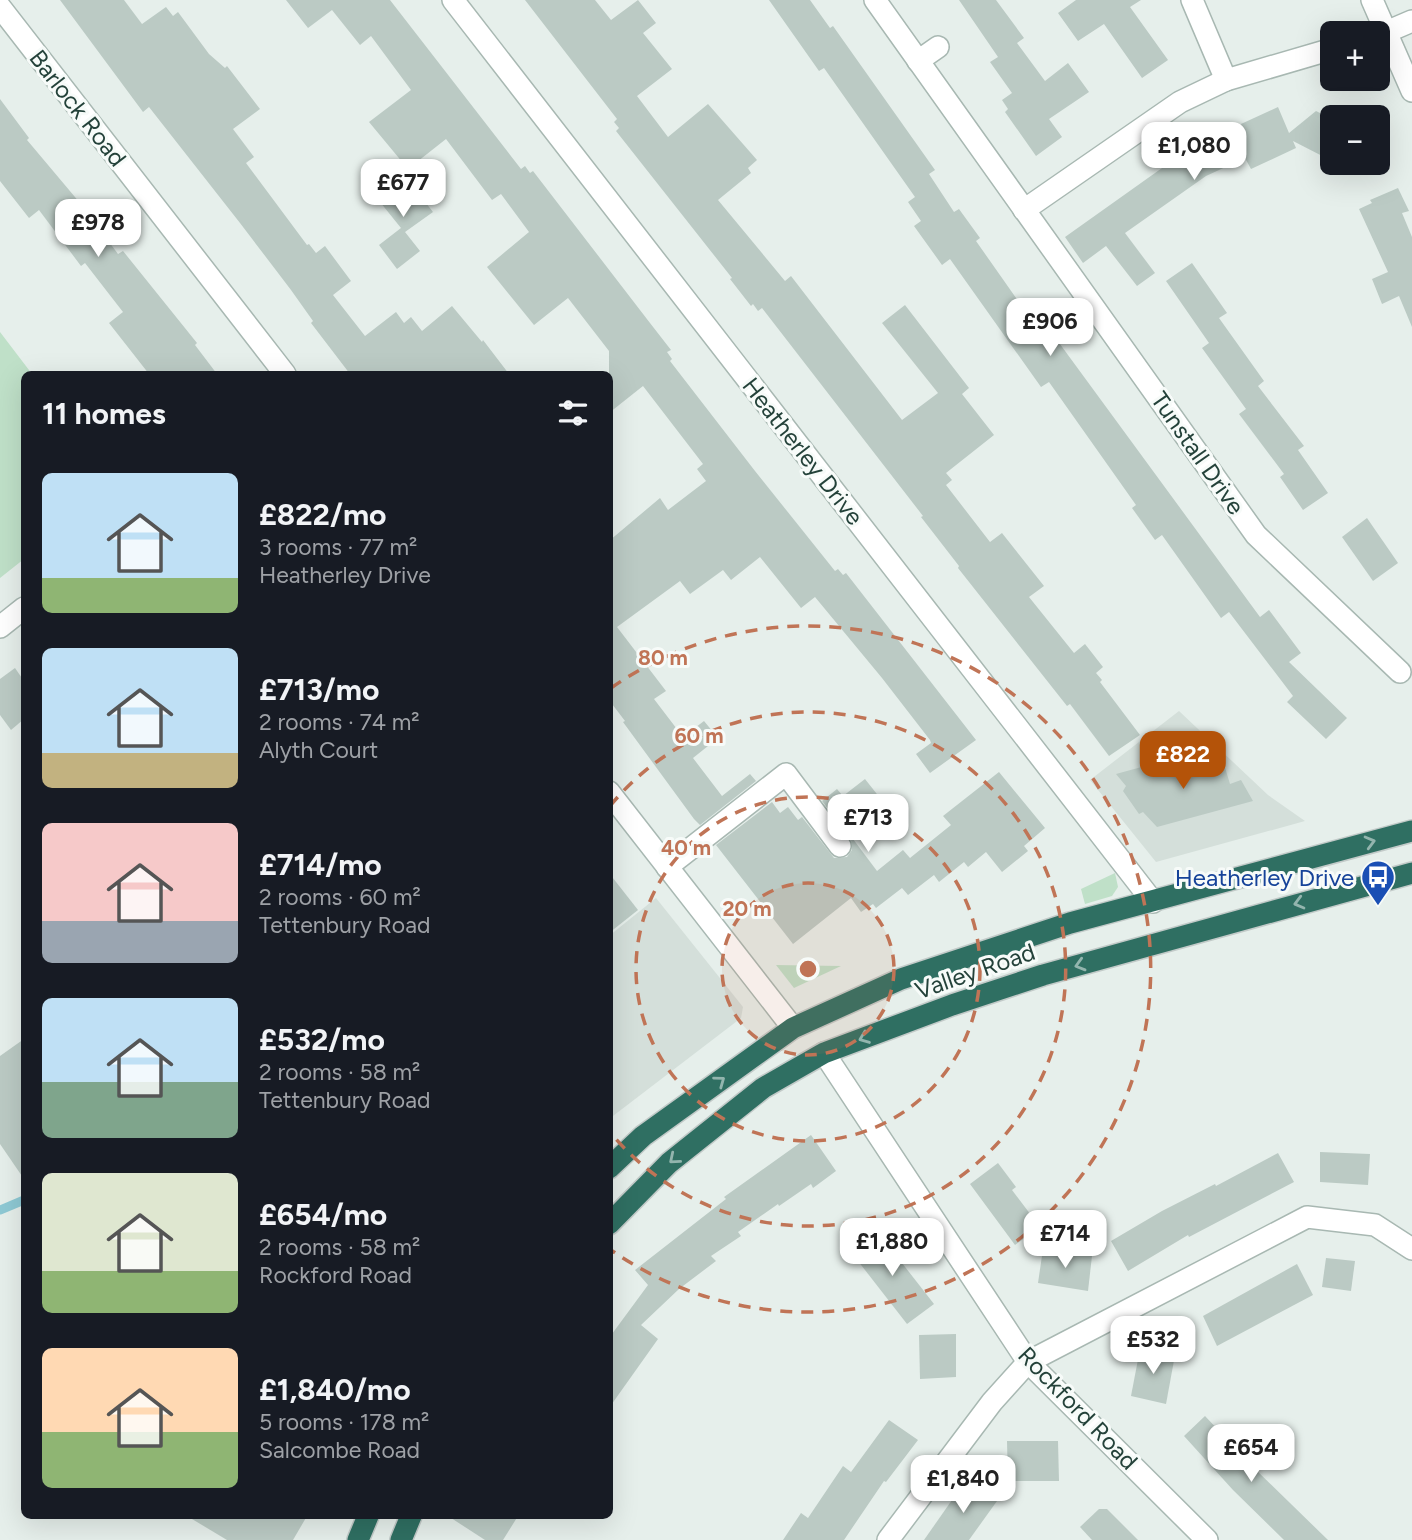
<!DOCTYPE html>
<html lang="en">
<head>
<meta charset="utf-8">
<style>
	body { margin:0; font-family:Figtree,sans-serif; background:#20242c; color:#f1f3f6; height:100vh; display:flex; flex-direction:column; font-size:26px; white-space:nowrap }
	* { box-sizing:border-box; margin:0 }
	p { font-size:23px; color:#9ea1a6 }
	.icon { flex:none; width:38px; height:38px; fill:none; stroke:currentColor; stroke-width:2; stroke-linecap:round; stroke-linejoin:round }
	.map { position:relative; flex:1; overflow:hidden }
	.drawer { position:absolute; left:21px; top:371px; width:592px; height:1148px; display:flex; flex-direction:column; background:#171b24; border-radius:10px; box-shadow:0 7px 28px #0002 }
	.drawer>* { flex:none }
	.controls { position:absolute; left:1320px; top:21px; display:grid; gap:14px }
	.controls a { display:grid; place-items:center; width:70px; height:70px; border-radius:10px; background:#171b24; box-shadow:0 7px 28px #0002; font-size:35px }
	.price { position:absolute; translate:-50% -60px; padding:0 16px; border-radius:14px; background:#fff; color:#222; font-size:23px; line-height:46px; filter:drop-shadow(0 2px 4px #0008) }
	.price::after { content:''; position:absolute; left:50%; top:42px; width:21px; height:16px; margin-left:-10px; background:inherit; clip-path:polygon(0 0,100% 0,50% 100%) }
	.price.on { background:#b45309; color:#fff }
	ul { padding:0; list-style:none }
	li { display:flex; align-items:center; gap:21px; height:175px; padding:0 21px }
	li span { display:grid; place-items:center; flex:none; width:196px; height:140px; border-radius:10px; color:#555 }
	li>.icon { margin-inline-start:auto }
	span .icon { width:84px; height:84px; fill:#fffc; stroke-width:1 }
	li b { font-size:30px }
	h2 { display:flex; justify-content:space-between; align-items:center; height:84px; padding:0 21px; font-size:30px }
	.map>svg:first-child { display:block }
</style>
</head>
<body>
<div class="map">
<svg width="1412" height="1540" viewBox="0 0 1412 1540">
	<rect width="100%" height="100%" fill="#e6efeb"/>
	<!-- built -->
	<g fill="#d4dfda">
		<polygon points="1179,711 1268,795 1305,821 1156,862 1090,780"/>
		<polygon points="656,898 743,1007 741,1018 609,1119 609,936"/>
	</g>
	<!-- green -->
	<g fill="#bfe0c8">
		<polygon points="0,332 32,374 24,374 24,559 0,578"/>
		<polygon points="1115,873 1118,887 1112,896 1085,904 1081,889"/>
		<polygon points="776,965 841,966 794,988"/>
	</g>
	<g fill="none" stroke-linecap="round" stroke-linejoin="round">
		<!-- stream -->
		<polyline stroke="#8ec9d4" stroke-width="9" points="0,1210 24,1200"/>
	</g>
	<!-- building -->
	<g fill="#bbcac4">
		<polygon points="60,0 124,0 142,24 166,7 173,16 178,12 209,54 225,68 227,66 260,109 233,129 254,157 246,163 307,245 309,244 316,253 325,246 351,281 333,295 365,336 396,312 404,323 411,317 422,331 452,306 482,342 483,340 509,374 350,374 311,323 313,321 291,290 240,223 149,107 143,112"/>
		<polygon points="286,0 390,0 521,169 525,166 530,173 533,171 650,323 671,350 667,352 672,359 670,361 755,471 835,571 838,569 843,575 846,573 976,740 930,773 916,754 931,743 930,740 882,678 815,597 801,608 760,557 731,580 723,570 690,594 680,581 617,627 666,691 654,699 683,737 704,721 718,738 693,758 722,796 750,774 756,781 700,825 694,819 623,722 625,721 609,700 609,541 660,498 668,510 706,481 697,469 703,464 643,386 609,413 609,351 568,298 534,325 487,267 529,232 501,194 492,200 446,139 408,169 369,122 411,90 371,36 360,45 332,10 308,28"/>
		<polygon points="525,0 595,0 611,20 638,0 656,23 643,33 672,69 637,96 668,137 708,104 757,160 748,168 751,173 718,200 785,281 791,276 902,420 938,393 882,323 905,305 969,388 962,394 994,435 946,473 952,480 946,485 990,542 1002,533 1044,586 1029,597 1074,653 1085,644 1103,667 1096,673 1102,680 1100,682 1140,735 1109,756 1070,704 1067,706 958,568 959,566 921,517 923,516 762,308 758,311 753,304 751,306 730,279 732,278 616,131 619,128 614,122 617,119"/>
		<polygon points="769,0 810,0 830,28 833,26 935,170 929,174 954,212 959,209 980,238 976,241 1028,315 1035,310 1260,617 1269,610 1301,653 1289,662 1347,718 1326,739 1287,702 1293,696 1229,612 1221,618 1162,535 1155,540 1132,508 1136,505 1049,382 1041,387 950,259 942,265 914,226 921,221 908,202 915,197 824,68 819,71"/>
		<polygon points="959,0 996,0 1024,38 1017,43 1045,81 1068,63 1089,92 1049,119 1062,137 1036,156 1005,112 1008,109 1002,100 1012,93 990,62 998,57"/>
		<polygon points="1076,0 1141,0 1130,7 1168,60 1142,78 1104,24 1078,41 1058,13"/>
		<polygon points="0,99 29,138 27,140 80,203 118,254 123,251 197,343 195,345 217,374 149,374 109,323 123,312 109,294 85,263 81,266 39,210 29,218 0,181"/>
		<polygon points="1278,107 1289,133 1316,111 1332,119 1332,161 1293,141 1296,148 1251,169 1245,158 1206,176 1125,233 1155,273 1137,286 1106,246 1083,263 1065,237 1193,146"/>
		<polygon points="404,175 433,212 405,232 420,251 397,269 379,245 401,228 376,197"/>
		<polygon points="1398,188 1409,211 1402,213 1412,237 1412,327 1399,296 1382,304 1372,279 1388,272 1359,209 1372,203 1370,200"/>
		<polygon points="1192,263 1227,313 1219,318 1264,381 1258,386 1304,446 1298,450 1328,493 1303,510 1280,477 1284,474 1239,414 1246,409 1202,348 1209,343 1166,281"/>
		<polygon points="1367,518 1398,563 1373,581 1342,537"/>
		<polygon points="15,668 24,681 24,719 11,730 0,715 0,679"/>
		<polygon points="1220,751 1230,784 1241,780 1253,801 1157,827 1143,812 1139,814 1123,791 1126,786 1116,774 1156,763 1167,775"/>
		<polygon points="999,772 1045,828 1024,846 1028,851 1002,872 986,852 968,867 964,862 939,882 934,875 908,895 902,888 876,908 873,904 861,912 851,898 793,944 716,845 772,802 780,813 788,807 798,820 802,817 834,858 847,857 852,850 851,839 822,801 837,789 843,796 865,779 884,803 862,819 865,823 850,835 877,871 903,850 910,858 951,825 943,816"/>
		<polygon points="609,873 638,910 609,933"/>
		<polygon points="24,1039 24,1179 0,1144 0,1056"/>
		<polygon points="811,1135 836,1171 813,1188 811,1184 779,1206 778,1204 738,1232 741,1236 711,1256 716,1261 679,1289 641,1325 658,1339 609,1408 609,1338 648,1285 635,1270 726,1199 724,1197"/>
		<polygon points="1320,1152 1370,1154 1368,1185 1320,1182"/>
		<polygon points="1278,1153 1294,1182 1189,1237 1188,1235 1128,1271 1111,1241 1162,1211 1215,1184 1216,1186"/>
		<polygon points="998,1163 1016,1187 1012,1190 1040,1227 1015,1245 970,1184"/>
		<polygon points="877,1231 934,1304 907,1324 851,1252"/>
		<polygon points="1043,1249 1092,1256 1088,1291 1038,1283"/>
		<polygon points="1326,1258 1355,1261 1351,1291 1322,1287"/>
		<polygon points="1297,1264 1313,1295 1217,1346 1203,1316"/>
		<polygon points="956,1334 956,1377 920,1379 919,1335"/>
		<polygon points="1140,1349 1175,1355 1166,1404 1131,1396"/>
		<polygon points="1205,1416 1255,1469 1328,1540 1284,1540 1233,1490 1184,1436"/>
		<polygon points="889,1420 918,1440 886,1482 884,1481 844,1540 783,1540 801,1513 808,1518 843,1466 851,1472"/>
		<polygon points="1007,1441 1058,1441 1059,1481 1008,1481"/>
		<polygon points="966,1480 997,1501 969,1540 924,1540"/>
		<polygon points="1099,1509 1107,1509 1138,1540 1092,1540 1080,1527"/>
		<polygon points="187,1516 307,1516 293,1540 227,1540"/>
		<polygon points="448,1516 518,1516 503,1540 485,1540"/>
	</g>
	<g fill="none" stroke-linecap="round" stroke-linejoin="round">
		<!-- minor casing -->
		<g stroke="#a8b8b2" stroke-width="24">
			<g id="minor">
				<polyline points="453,0 1153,902"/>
				<polyline points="875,0 1256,535 1400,672"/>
				<polyline points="1192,0 1226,80"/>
				<polyline points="1372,0 1412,91"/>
				<polyline points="0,7 285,374"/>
				<polyline points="1377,36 1412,21"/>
				<polyline points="918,61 938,47"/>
				<polyline points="1024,210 1180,102 1226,80 1332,49"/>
				<polyline points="0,627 24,608"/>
				<polyline points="609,792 793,1028"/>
				<polyline points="667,867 786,774 840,846"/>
				<polyline points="824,1053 1028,1362 1207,1540"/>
				<polyline points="888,1540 992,1402 1028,1362 1307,1217 1375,1225 1412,1249"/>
			</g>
		</g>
		<!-- highway casing -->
		<g stroke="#c2cac8" stroke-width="24">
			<g id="highway">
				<polyline points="609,1168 643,1136 793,1028 901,979 1070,923 1412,831"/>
				<polyline points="609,1224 669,1163 763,1088 824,1053 952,1005 1043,975 1412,873"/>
				<polyline points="358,1540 368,1516"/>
				<polyline points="401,1540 411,1516"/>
			</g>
		</g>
		<!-- minor -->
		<use href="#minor" stroke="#fff" stroke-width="21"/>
		<!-- highway -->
		<use href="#highway" stroke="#2f6f62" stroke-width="21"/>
	</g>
	<!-- one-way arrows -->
	<defs><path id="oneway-chevron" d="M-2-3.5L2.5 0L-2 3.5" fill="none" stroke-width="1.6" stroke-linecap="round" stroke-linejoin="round" transform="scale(1.75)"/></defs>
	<g stroke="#93b5ae">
		<use href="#oneway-chevron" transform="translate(1370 842) rotate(-15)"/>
		<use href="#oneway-chevron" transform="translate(1299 903) rotate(165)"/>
		<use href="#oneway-chevron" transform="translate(1080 965) rotate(164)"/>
		<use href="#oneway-chevron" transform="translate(864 1038) rotate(159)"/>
		<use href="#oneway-chevron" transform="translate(720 1081) rotate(-36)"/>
		<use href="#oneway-chevron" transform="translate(674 1159) rotate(140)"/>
	</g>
	<!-- distance rings -->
	<circle cx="808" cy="969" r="86" fill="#c07456" fill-opacity=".12"/>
	<g fill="none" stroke="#c07456" stroke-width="3.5" stroke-dasharray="12 9">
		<circle cx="808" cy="969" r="86"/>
		<circle cx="808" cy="969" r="172"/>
		<path d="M610 806A257 257 0 1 1 610 1132"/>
		<path d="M611 688A343 343 0 1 1 611 1250"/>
	</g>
	<!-- icons -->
	<defs>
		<g id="bus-pin" transform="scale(1.75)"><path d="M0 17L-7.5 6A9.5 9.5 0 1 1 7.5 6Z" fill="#1a4fb4" stroke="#f7fbf9"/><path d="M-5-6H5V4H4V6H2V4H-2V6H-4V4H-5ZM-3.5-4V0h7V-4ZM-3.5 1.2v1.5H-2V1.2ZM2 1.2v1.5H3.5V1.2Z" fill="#fff"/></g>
	</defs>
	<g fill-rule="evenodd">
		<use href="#bus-pin" x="1378" y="877"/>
	</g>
	<g text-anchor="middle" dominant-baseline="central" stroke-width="6" stroke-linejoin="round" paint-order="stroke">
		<!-- street labels -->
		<g font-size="24" fill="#24423a" stroke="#f7fbf9">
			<text transform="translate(78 108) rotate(52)">Barlock Road</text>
			<text transform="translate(803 451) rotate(52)">Heatherley Drive</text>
			<text transform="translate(1198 453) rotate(55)">Tunstall Drive</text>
			<text transform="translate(975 971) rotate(-19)">Valley Road</text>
			<text transform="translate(1078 1408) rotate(46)">Rockford Road</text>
		</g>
		<!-- transit labels -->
		<g font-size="24" fill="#164399" stroke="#f7fbf9" text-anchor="end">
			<text x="1354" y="877">Heatherley Drive</text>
		</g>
	</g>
	<circle cx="808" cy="969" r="10" fill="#c07456" stroke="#f7fbf9" stroke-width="3.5"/>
	<g font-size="21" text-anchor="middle" font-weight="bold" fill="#c07456" stroke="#f7fbf9" stroke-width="6" stroke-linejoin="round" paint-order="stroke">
		<text x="663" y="665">80 m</text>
		<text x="699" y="743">60 m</text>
		<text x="686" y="855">40 m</text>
		<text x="747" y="916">20 m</text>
	</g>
</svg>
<div class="controls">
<a>+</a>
<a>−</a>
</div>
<b class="price" style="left:1194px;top:182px">£1,080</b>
<b class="price" style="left:403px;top:219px">£677</b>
<b class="price" style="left:98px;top:259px">£978</b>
<b class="price" style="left:1050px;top:358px">£906</b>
<b class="price on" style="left:1183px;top:791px">£822</b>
<b class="price" style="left:868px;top:854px">£713</b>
<b class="price" style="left:1065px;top:1270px">£714</b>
<b class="price" style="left:892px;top:1278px">£1,880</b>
<b class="price" style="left:1153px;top:1376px">£532</b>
<b class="price" style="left:1251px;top:1484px">£654</b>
<b class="price" style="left:963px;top:1515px">£1,840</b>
<section class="drawer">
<h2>11 homes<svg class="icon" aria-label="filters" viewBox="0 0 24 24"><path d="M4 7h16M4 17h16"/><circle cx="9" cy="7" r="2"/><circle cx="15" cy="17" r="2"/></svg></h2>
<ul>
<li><span style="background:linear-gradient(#bfe0f5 75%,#8fb573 0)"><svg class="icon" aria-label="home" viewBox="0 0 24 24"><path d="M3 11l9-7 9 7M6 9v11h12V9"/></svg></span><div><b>£822/mo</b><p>3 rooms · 77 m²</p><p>Heatherley Drive</p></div></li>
<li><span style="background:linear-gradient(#bfe0f5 75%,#c2b280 0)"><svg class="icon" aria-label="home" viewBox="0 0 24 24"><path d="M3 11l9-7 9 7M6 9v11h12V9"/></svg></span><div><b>£713/mo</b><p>2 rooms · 74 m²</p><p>Alyth Court</p></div></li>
<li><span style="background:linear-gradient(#f6c9c9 70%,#9aa5b1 0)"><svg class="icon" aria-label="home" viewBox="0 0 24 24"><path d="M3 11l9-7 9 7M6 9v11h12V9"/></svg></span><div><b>£714/mo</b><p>2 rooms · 60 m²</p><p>Tettenbury Road</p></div></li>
<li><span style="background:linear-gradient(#bfe0f5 60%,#7fa58c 0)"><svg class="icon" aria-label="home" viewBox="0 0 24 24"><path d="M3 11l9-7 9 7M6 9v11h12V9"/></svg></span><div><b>£532/mo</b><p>2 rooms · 58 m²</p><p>Tettenbury Road</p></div></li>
<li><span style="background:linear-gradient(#dfe7d0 70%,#8fb573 0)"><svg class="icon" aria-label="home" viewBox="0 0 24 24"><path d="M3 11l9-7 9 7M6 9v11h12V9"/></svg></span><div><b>£654/mo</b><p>2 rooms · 58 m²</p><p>Rockford Road</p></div></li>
<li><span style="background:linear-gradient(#ffd9b3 60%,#8fb573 0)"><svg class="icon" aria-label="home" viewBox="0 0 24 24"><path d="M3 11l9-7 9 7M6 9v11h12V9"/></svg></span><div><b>£1,840/mo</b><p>5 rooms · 178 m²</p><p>Salcombe Road</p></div></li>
</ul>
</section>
</div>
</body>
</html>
